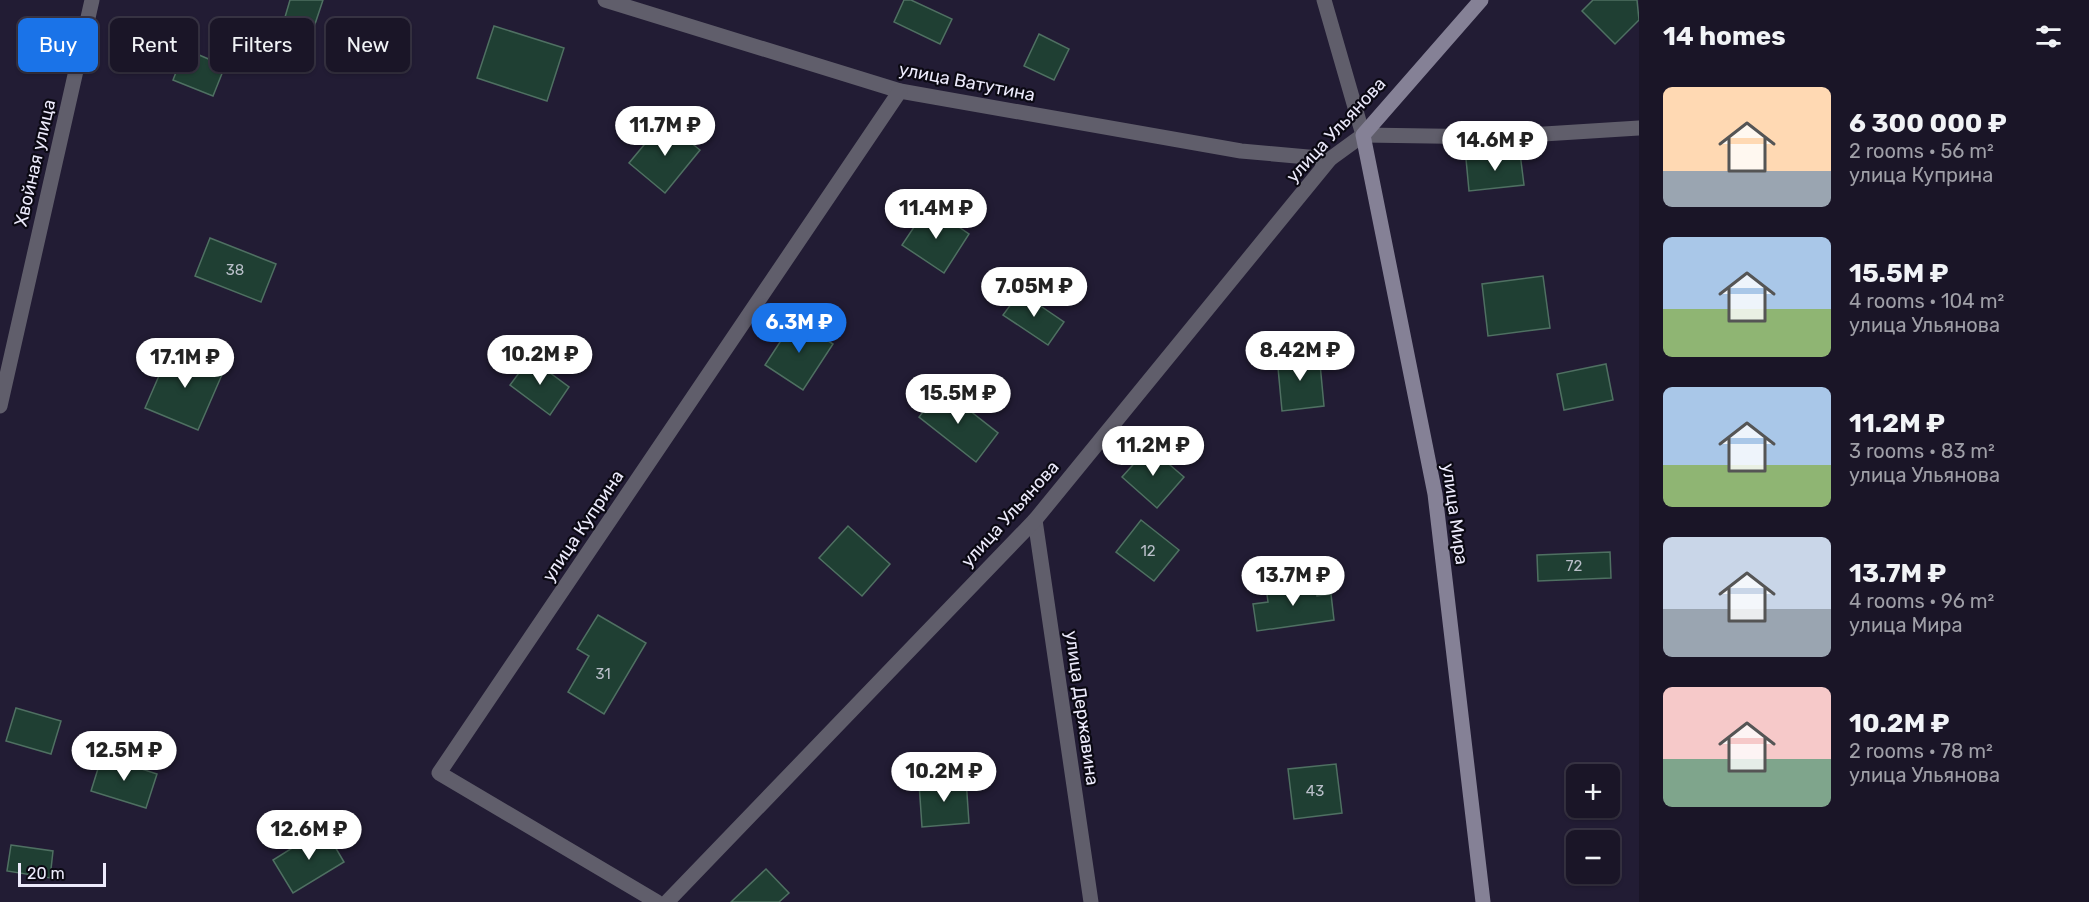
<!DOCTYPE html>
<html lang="en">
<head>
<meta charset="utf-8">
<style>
	body { margin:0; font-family:Rubik,sans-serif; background:#272233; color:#f1f3f6; height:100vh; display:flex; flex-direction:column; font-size:22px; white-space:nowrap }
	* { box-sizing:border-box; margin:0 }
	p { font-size:20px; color:#9f9fa7 }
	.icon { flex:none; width:33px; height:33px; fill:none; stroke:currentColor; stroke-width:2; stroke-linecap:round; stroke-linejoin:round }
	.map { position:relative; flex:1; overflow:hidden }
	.sheet { display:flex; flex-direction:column; background:#1a1527; width:450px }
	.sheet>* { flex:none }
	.top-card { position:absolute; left:18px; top:18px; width:570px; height:54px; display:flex; gap:12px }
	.tools { position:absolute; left:1566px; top:764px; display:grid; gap:12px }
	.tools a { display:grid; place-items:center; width:54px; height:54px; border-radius:9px; background:#1a1527; box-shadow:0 2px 4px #0004,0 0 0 2px #383444; font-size:30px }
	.scale { position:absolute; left:18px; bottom:15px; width:88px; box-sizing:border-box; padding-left:6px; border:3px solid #eceafb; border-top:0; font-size:16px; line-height:21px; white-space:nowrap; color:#eceafb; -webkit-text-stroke:4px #0b0913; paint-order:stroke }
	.price { position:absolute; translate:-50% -51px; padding:0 14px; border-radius:21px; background:#fff; color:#222; font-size:20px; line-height:39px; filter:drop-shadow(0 2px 3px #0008) }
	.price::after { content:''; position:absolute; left:50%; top:36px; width:18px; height:14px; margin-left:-9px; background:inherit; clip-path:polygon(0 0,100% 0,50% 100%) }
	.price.active { background:#1a73e8; color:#fff }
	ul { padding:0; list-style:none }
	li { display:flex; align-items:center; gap:18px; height:150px; padding:0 24px }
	li span { display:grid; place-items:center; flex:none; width:168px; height:120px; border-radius:9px; color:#555 }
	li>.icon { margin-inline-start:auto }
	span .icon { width:72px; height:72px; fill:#fffc; stroke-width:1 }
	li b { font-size:26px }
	h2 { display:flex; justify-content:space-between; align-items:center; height:72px; padding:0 24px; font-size:26px }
	.chip { padding:0 21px; border-radius:9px; background:#1a1527; box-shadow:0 2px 4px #0004,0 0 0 2px #383444; font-size:21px; line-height:54px }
	.chip.active { background:#1a73e8; color:#fff }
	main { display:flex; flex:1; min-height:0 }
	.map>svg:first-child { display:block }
</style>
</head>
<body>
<main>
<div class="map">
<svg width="1639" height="902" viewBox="0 0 1639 902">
	<rect width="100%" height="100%" fill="#221c34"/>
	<!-- building -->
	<g fill="#1f3f33" stroke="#4f7062" stroke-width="1.5">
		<polygon points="290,0 323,0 312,33 283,24"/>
		<polygon points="904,0 911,0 952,19 940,44 894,22"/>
		<polygon points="1593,0 1637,0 1639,20 1615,44 1582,11"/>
		<polygon points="494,26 564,48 547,101 477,78"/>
		<polygon points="1039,34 1069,49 1054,80 1024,66"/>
		<polygon points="185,49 225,66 213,96 173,80"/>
		<polygon points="664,121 700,150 665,193 629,163"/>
		<polygon points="1520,153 1524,185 1469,191 1466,159"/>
		<polygon points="928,206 969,234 944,273 902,245"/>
		<polygon points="210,238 276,264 261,302 195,276"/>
		<polygon points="1543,276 1550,328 1488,336 1482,284"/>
		<polygon points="1020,292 1064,322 1048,345 1003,315"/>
		<polygon points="795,319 833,344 803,390 765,365"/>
		<polygon points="171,348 224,370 198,430 145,408"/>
		<polygon points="1319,353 1324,406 1282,411 1277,357"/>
		<polygon points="530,358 569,387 550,415 510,385"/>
		<polygon points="1606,364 1613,400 1564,410 1557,374"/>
		<polygon points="941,388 998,433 976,462 919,417"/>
		<polygon points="1149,447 1184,477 1157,508 1122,477"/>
		<polygon points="1141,520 1179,550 1154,581 1116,552"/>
		<polygon points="848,526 890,564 862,596 819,558"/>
		<polygon points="1610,552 1611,578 1538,581 1537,555"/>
		<polygon points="1315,581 1317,596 1331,594 1334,620 1257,631 1253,604 1268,602 1266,587"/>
		<polygon points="598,615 646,643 604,714 568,692 589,656 577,649"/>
		<polygon points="16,708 61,721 51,754 6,741"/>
		<polygon points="102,756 157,774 146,808 91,791"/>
		<polygon points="1336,764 1342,813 1294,819 1288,769"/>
		<polygon points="966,779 969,823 922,827 919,783"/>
		<polygon points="324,828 344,862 293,893 273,860"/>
		<polygon points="11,845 53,851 50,878 7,871"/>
		<polygon points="766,869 789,893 779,902 731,902"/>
	</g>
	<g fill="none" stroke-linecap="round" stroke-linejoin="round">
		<!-- street -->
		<g stroke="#605e6b" stroke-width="15">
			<polyline points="605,0 900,91 1241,151 1330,159"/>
			<polyline points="1324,0 1363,135"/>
			<polyline points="1363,135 1496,137 1639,128"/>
			<polyline points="0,406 92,0"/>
			<polyline points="1035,520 1091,902"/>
			<polyline points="657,902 439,773 900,91"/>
			<polyline points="667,902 1035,520 1330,159 1363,135"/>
		</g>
		<!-- secondary -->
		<polyline stroke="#858196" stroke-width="15" points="1481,0 1363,135 1435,494 1483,902"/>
	</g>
	<g text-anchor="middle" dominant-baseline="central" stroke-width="4.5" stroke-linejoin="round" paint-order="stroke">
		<!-- number labels -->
		<g font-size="15" fill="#b9bfc9">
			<text x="235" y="270">38</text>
			<text x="1148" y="551">12</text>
			<text x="1574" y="566">72</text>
			<text x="603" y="674">31</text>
			<text x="1315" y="791">43</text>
		</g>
		<!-- street labels -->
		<g font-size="18" fill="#eceafb" stroke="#0b0913">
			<text transform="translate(967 82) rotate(11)">улица Ватутина</text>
			<text transform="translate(1336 130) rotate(-47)">улица Ульянова</text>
			<text transform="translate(35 163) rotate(-77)">Хвойная улица</text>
			<text transform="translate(1010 514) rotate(-48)">улица Ульянова</text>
			<text transform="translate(1455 514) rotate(82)">улица Мира</text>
			<text transform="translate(583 526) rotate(-56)">улица Куприна</text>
			<text transform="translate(1082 708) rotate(82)">улица Державина</text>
		</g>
	</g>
</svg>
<div class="tools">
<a>+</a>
<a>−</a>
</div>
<div class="scale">20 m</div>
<b class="price" style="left:665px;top:157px">11.7M ₽</b>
<b class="price" style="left:1495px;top:172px">14.6M ₽</b>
<b class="price" style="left:936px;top:240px">11.4M ₽</b>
<b class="price" style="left:1034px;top:318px">7.05M ₽</b>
<b class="price active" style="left:799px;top:354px">6.3M ₽</b>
<b class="price" style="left:1300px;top:382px">8.42M ₽</b>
<b class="price" style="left:540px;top:386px">10.2M ₽</b>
<b class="price" style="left:185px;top:389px">17.1M ₽</b>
<b class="price" style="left:958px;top:425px">15.5M ₽</b>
<b class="price" style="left:1153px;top:477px">11.2M ₽</b>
<b class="price" style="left:1293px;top:607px">13.7M ₽</b>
<b class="price" style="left:124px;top:782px">12.5M ₽</b>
<b class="price" style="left:944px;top:803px">10.2M ₽</b>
<b class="price" style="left:309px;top:861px">12.6M ₽</b>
<div class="top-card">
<a class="chip active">Buy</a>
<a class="chip">Rent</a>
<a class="chip">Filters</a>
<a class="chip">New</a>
</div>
</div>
<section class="sheet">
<h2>14 homes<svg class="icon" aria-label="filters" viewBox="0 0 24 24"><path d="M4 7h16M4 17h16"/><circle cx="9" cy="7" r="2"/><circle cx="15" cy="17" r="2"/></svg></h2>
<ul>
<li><span style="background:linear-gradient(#ffd9b3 70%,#9aa5b1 0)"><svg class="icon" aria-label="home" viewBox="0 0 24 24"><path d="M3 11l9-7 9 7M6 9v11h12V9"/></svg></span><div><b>6 300 000 ₽</b><p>2 rooms · 56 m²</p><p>улица Куприна</p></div></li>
<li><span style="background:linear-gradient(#a9c7e8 60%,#8fb573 0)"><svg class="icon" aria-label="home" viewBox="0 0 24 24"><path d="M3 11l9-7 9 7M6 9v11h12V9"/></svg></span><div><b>15.5M ₽</b><p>4 rooms · 104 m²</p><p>улица Ульянова</p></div></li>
<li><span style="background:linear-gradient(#a9c7e8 65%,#8fb573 0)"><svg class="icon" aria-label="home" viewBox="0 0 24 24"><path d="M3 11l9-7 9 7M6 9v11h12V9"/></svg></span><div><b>11.2M ₽</b><p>3 rooms · 83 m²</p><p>улица Ульянова</p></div></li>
<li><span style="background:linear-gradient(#c9d6e8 60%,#9aa5b1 0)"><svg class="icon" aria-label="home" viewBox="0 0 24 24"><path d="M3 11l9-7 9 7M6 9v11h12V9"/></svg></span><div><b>13.7M ₽</b><p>4 rooms · 96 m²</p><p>улица Мира</p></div></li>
<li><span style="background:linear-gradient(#f6c9c9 60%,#7fa58c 0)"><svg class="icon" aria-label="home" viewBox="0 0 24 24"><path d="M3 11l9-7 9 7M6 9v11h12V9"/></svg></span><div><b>10.2M ₽</b><p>2 rooms · 78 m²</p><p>улица Ульянова</p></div></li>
</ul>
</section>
</main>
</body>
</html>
